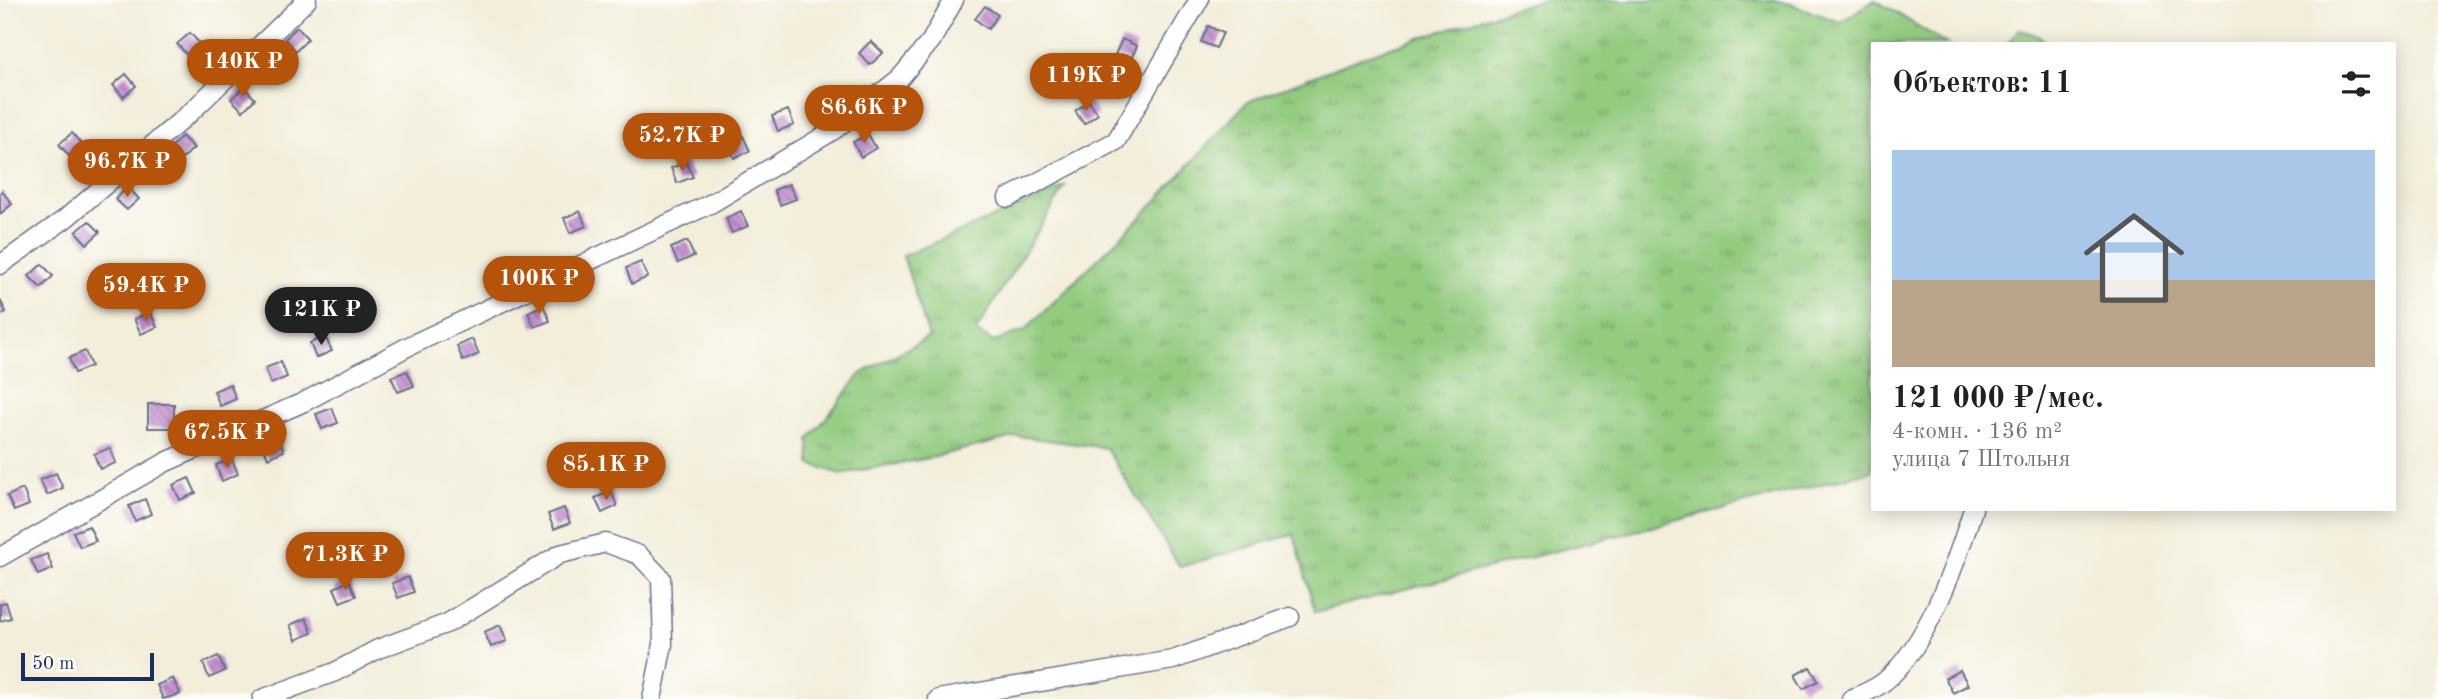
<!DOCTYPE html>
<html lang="ru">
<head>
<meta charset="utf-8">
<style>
	body { margin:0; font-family:"Old Standard TT",serif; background:#f2f2f2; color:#202124; height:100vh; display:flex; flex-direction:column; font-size:26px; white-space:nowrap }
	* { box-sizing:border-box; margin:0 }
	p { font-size:23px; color:#757577 }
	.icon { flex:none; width:38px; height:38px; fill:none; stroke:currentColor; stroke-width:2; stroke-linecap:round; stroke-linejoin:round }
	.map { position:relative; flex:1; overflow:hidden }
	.sheet { position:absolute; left:1871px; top:42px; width:525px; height:469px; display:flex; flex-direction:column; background:#fff; border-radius:0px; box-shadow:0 4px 18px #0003 }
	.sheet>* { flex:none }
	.scale { position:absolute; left:21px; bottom:18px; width:133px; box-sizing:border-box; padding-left:7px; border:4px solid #1b2f5e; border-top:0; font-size:19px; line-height:24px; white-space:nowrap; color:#1b2f5e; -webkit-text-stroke:5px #fdfcf7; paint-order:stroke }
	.price { position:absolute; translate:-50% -60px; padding:0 16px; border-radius:24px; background:#b45309; color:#fff; font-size:23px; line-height:46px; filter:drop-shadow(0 2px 4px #0008) }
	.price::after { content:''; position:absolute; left:50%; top:42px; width:21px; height:16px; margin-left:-10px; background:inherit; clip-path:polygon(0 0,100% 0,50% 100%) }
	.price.current { background:#222; color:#fff }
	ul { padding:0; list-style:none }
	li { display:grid; align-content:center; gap:14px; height:371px; padding:0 21px }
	li span { display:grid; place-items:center; height:217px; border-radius:0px; color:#555 }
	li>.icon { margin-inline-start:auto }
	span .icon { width:126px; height:126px; fill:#fffc; stroke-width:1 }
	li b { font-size:30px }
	h2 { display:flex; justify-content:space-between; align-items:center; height:84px; padding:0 21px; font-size:30px }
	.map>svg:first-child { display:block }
</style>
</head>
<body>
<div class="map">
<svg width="2438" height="699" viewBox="0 0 2438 699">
	<defs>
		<pattern id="grass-tufts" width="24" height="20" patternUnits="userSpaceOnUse" patternTransform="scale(1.75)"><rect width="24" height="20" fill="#93cb7f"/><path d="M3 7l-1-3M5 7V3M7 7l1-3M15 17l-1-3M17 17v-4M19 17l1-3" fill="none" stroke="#77a56b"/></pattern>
		<pattern id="building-back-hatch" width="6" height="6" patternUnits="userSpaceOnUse" patternTransform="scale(1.75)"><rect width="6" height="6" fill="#c691d1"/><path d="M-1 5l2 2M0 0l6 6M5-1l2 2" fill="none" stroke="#a077ad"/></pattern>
	</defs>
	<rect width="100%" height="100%" fill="#fdfcf7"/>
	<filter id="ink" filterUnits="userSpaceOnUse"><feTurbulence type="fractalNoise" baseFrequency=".0143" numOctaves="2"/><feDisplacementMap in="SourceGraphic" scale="14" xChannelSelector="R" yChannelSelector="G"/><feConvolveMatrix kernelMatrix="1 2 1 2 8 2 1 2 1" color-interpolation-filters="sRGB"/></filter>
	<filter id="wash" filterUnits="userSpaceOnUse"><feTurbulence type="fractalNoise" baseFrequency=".00686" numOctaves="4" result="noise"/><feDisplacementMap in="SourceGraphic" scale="28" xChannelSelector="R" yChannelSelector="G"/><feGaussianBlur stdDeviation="1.57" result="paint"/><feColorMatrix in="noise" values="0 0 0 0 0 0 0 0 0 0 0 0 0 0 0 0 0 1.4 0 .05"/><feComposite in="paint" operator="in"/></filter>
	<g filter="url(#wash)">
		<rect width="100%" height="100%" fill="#f3eeda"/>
		<!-- grass -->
		<g fill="url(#grass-tufts)" stroke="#577d6e" stroke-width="2">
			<polygon points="1539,0 1780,0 1840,22 1875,0 1947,44 1872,44 1872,471 1315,612 1294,534 1180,567 1106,448 1018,436 929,458 841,474 810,464 809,439 862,373 929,337 903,256 1065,187 976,331 994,342 1025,330 1145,213 1247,102 1381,50"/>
			<polygon points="2019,29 2041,37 2047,44 2007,44"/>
		</g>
		<g id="blocks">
			<!-- building -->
			<g fill="url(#building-back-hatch)">
				<polygon points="985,6 998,15 988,29 975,19"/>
				<polygon points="1208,26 1223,33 1216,48 1201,42"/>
				<polygon points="297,27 308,39 296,51 285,39"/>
				<polygon points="190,33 201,45 188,56 177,44"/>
				<polygon points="1122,39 1137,46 1130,61 1115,55"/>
				<polygon points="871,41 883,53 870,65 859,53"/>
				<polygon points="126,74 136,86 123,97 113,85"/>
				<polygon points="244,87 255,99 243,111 231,99"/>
				<polygon points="1089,101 1098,114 1084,124 1075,111"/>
				<polygon points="788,110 794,125 778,131 772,116"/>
				<polygon points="72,133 82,145 69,156 59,144"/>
				<polygon points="868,134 876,148 861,157 853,142"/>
				<polygon points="182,136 194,148 181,160 170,148"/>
				<polygon points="743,136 750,151 734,158 728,143"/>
				<polygon points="686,162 693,177 677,183 671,168"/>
				<polygon points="789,184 796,199 780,205 774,190"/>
				<polygon points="128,187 139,199 127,210 115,199"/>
				<polygon points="2,191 12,204 0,214 0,193"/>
				<polygon points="580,211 586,226 570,233 564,218"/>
				<polygon points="741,211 748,226 732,233 726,218"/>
				<polygon points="89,221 100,232 87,244 76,232"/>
				<polygon points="687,241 694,256 678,263 671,248"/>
				<polygon points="641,262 648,277 632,284 626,268"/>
				<polygon points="42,264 53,276 41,288 29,276"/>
				<polygon points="0,300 6,312 0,316"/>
				<polygon points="543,305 550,321 534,327 528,312"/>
				<polygon points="150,312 157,327 141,334 134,319"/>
				<polygon points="325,336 332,351 316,358 310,343"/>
				<polygon points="472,339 479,354 463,361 457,346"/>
				<polygon points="85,351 91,366 75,373 69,358"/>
				<polygon points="281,362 287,377 271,384 265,368"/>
				<polygon points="407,371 414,386 398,392 391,377"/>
				<polygon points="230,384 236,399 220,406 214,391"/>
				<rect x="148" y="404" width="26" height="24"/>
				<polygon points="332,408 338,423 322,429 316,414"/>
				<polygon points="277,436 284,451 268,458 262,442"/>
				<polygon points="110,448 116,463 100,469 94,454"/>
				<polygon points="232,459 238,474 222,481 216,465"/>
				<polygon points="56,473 63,488 47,495 40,480"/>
				<polygon points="189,478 196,493 180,500 173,485"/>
				<polygon points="23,489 29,505 14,511 7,496"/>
				<polygon points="611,491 617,506 602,513 595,498"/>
				<polygon points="145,499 151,514 135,521 129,506"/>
				<polygon points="564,508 570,523 554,529 548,514"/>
				<polygon points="89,526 96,541 80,547 73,532"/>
				<polygon points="47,554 53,569 38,575 31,560"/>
				<polygon points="408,577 414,592 398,598 392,583"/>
				<polygon points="349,581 356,596 340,602 334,588"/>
				<polygon points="6,602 11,618 0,621 0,604"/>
				<polygon points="306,618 312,633 296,640 290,625"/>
				<polygon points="500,625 507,641 491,647 484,632"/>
				<polygon points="218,656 225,671 209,678 203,663"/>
				<polygon points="1810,667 1818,681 1803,689 1795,675"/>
				<polygon points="1960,670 1968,685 1953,693 1945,678"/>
				<polygon points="173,678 180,694 163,699 157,685"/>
			</g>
		</g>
	</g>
	<g filter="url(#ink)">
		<use href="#blocks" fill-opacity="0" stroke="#677289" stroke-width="2"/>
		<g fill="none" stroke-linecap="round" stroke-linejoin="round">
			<!-- street casing -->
			<g stroke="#677289" stroke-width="21">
				<g id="street">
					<polyline points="1008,198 1116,141 1199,0"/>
					<polyline points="0,265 65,219 191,112 307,0"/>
					<polyline points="0,557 166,462 304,402 407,347 712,203 834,130 900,78 931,41 954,0"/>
					<polyline points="262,699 335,672 378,649 448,623 560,554 606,543 639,555 661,578 663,644 652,699"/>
					<polyline points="938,699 1173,660 1290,617"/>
					<path d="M1851 699C1862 694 1876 689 1885 681 1927 646 1957 561 1973 509"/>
				</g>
			</g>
			<!-- street -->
			<use href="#street" stroke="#fff" stroke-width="18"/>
		</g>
	</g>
</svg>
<div class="scale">50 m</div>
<b class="price" style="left:243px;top:99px">140K ₽</b>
<b class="price" style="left:1086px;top:113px">119K ₽</b>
<b class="price" style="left:864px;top:145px">86.6K ₽</b>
<b class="price" style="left:682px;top:173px">52.7K ₽</b>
<b class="price" style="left:127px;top:199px">96.7K ₽</b>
<b class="price" style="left:539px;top:316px">100K ₽</b>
<b class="price" style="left:146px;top:323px">59.4K ₽</b>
<b class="price current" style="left:321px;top:347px">121K ₽</b>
<b class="price" style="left:227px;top:470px">67.5K ₽</b>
<b class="price" style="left:606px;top:502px">85.1K ₽</b>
<b class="price" style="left:345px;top:592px">71.3K ₽</b>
<section class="sheet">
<h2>Объектов: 11<svg class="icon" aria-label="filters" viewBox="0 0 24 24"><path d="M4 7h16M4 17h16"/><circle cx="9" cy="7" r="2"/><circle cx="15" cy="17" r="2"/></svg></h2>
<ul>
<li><span style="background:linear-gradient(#a9c7e8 60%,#b9a48a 0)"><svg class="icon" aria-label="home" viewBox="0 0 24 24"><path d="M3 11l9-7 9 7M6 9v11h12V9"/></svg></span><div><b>121 000 ₽/мес.</b><p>4-комн. · 136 m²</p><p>улица 7 Штольня</p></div></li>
</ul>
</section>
</div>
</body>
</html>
